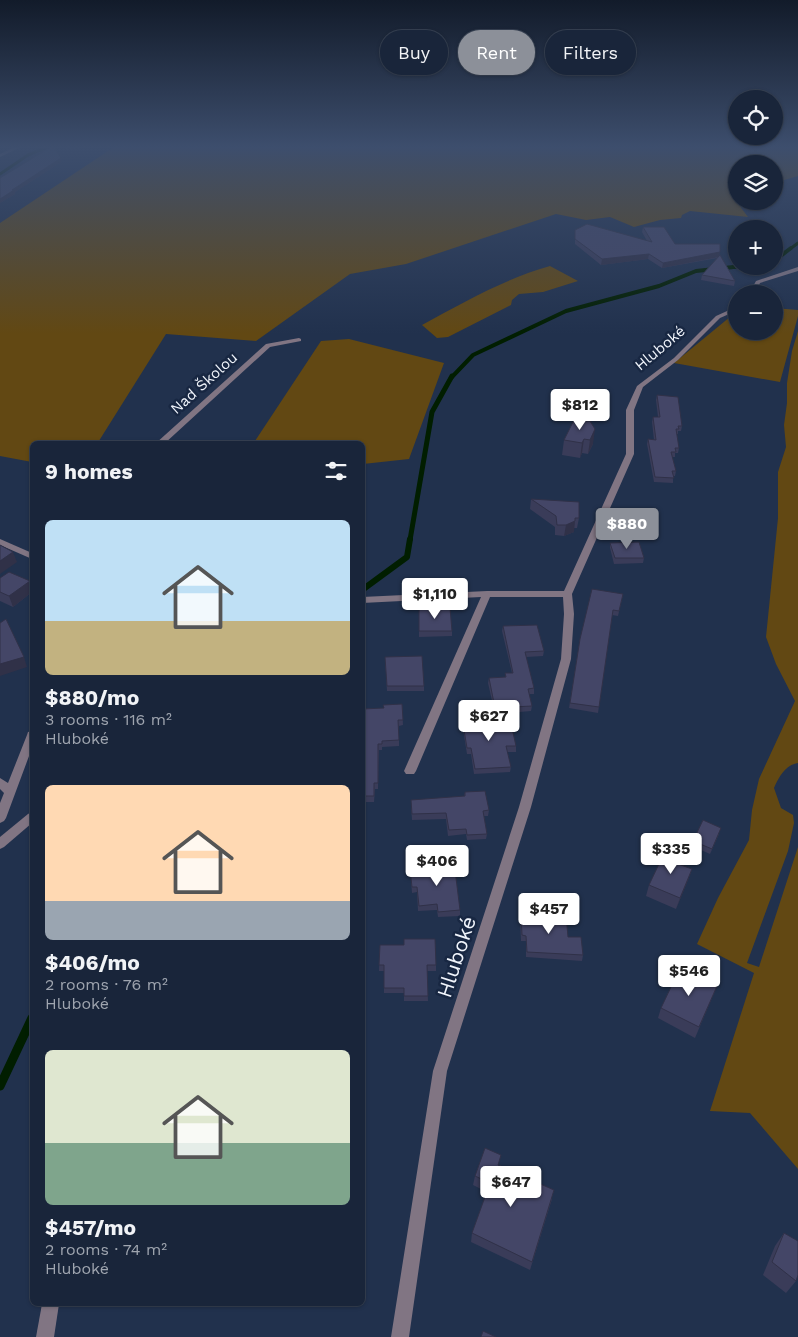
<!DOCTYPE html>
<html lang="en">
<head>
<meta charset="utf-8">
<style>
	body { margin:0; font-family:"Work Sans",sans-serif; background:#222d42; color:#f1f3f6; height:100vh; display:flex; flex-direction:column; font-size:19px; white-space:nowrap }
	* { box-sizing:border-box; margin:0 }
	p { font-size:16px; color:#9fa5af }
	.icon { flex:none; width:28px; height:28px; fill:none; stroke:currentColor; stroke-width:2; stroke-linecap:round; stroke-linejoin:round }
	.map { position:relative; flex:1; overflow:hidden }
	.side { position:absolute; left:30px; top:441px; width:335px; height:865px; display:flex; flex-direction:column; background:#19253a; border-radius:8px; box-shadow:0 1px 4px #0004,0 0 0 1px #374254 }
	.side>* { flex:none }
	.guide { position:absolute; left:380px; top:30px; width:342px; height:45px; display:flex; gap:10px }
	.buttons { position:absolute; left:728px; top:90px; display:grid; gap:10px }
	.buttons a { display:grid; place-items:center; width:55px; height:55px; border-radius:50%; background:#19253a; box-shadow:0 1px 4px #0004,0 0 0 1px #374254; font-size:25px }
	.price { position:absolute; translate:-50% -42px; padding:0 11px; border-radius:5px; background:#fff; color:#222; font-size:16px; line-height:32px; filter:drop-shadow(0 1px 2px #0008) }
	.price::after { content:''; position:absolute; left:50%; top:30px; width:15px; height:11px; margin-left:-8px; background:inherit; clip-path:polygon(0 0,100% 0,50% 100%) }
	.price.current { background:#8c9099; color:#fff }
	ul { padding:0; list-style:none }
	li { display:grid; align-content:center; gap:10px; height:265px; padding:0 15px }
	li span { display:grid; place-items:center; height:155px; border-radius:8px; color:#555 }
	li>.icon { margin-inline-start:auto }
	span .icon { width:90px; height:90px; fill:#fffc; stroke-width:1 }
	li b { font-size:21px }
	h2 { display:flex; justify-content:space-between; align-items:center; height:60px; padding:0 15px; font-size:21px }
	.chip { padding:0 18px; border-radius:22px; background:#19253a; box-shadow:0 1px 4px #0004,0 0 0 1px #374254; font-size:18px; line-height:45px }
	.chip.current { background:#8c9099; color:#fff }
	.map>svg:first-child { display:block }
</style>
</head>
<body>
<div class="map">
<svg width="798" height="1337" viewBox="0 0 798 1337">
	<rect width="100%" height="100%" fill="#21314d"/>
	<!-- green -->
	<g fill="#624813">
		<polygon points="114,147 798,147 798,176 774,183 774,164 736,164 736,201 748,217 690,211 682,215 681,218 660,220 634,227 610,217 586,220 556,214 406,264 350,274 256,341 166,334 97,444 32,444 32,462 0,456 0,223"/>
		<path d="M550 266 578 281 543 292 519 294 512 300 511 305 448 337 437 338 422 325C464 302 504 279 550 266Z"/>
		<polygon points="774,308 798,310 798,316 780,382 674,363 736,312 736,331 774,331"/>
		<path d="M798 331V763C785 765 779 777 774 788L781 808 793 815 794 823 788 851 747 963 759 967 798 847V1169L750 1113 710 1111 754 973 697 944 718 898 749 840 752 810 759 779 795 701 776 664 766 637 778 518V472L786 447 784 425 787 403V383L792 351Z"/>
		<polygon points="349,339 444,363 409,459 363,464 362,444 253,444 321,341"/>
	</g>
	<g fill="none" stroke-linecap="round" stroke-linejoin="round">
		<!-- stream-far4 -->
		<g stroke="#011e00" stroke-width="3">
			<polyline points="0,174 28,155 47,147"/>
			<polyline points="790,249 798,243"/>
		</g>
		<!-- stream-far3 -->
		<g stroke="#011e00" stroke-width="4">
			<polyline points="774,261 791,248"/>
			<polyline points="451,378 473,355 566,311 659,286 696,271 743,266"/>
		</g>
		<!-- stream-far2 -->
		<polyline stroke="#011e00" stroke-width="5" points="410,540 432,412 452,376"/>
		<!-- stream-far1 -->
		<polyline stroke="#011e00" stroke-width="6" points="362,590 407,557 410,539"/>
		<!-- stream -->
		<polyline stroke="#011e00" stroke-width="9" points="0,1086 32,1018"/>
		<!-- minor -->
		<g fill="#817583" fill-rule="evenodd">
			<polygon points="798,267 798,271 760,283 755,294 749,294 756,281"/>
			<polygon points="736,307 736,311 720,318 678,360 643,387 634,410 634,454 572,594 574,614 571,659 531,807 447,1071 409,1337 391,1337 433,1071 519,807 561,659 564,614 563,597 490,597 416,771 414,774 406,774 404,771 481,597 362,603 362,597 487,591 564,591 626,454 626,410 637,386 674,358 716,316"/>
			<polygon points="299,338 301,339 301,341 270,347 164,444 155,444 266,344"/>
			<polygon points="0,539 32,553 32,559 0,545"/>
			<polygon points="32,731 32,748 6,818 4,821 0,823 0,803 4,793 0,789 0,778 8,783 27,735 28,732"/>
			<polygon points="32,812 32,823 4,847 0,849 0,837 28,814"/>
			<polygon points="42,1304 59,1304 54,1337 36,1337"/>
		</g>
		<!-- tertiary -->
		<polygon fill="#817583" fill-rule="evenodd" points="15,147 21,147 0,157 0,154"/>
	</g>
	<!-- wall -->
	<g fill="#3a3c59">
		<polygon points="50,147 83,147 79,150 54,147 61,162 15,192 15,194 0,203 51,147"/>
		<polygon points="643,227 675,244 720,255 735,281 734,286 701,280 702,275 717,258 662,268 648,259 601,265 575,244 575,230 647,241 642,232"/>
		<polygon points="657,395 682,426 681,431 678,431 678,434 676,434 679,448 678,453 675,453 675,457 672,457 676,471 675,476 673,476 673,483 654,482 647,444 648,439 654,440 652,422 653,417 658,417 656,400"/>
		<polygon points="574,420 593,444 588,454 582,453 580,458 562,455 564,440"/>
		<polygon points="531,499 579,518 577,528 574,528 574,532 564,536 555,535 555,527 530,509"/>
		<polygon points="610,543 644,558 643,563 614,564 610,548"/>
		<polygon points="0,578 30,581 32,589 32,592 13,607 0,601"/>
		<polygon points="623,594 618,616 612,615 598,713 569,708 580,639"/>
		<polygon points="419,608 452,631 452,636 419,637"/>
		<polygon points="503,626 544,651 543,656 526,657 534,688 534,694 529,694 532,706 531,711 495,714 488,683 489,678 505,677 505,673 512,673 502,631"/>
		<polygon points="385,657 424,686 424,691 387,691"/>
		<polygon points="402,704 403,725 399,726 399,746 382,747 382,750 379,750 378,789 375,789 374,802 362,802 362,709 384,708"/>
		<polygon points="462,718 516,746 516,752 507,752 511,767 510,772 474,774 471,754 467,754 462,723"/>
		<polygon points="465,792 489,810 488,816 484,816 487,834 486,839 467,840 466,834 448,836 446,819 412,820 411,805 464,796"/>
		<polygon points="719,834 710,854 692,846 693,841"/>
		<polygon points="438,863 460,910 460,916 438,917 437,910 418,911 417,892 412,893 410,869 437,868"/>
		<polygon points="679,864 692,869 688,880 676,909 646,896 649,885"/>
		<polygon points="521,913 568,937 583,955 582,961 526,957 526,941 521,941 520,918"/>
		<polygon points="380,945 436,965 436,971 427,971 428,1001 404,1001 404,993 384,993 384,971 379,971"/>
		<polygon points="717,986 695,1038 658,1018 661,1008"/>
		<polygon points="500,1165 552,1199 530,1270 471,1242 472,1233 487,1192 473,1185 475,1176"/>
		<polygon points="784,1233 796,1281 786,1293 763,1275 775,1246"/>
	</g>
	<!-- shaded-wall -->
	<g fill="#303148">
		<polygon points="61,158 61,162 15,192 15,194 0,203 0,199 12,190"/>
		<polygon points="720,252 719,257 662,268 663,263"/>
		<polygon points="649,254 648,259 601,265 602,259"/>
		<polygon points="595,429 593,444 588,454 590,440"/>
		<polygon points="584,439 582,453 580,458 582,443"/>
		<polygon points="575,521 574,532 564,536 566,525"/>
		<polygon points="13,552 17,562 0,574 0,561"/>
		<polygon points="30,581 32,589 32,592 13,607 9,596"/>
		<polygon points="24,657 27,667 0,676 0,664"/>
		<polygon points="692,869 688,880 676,909 680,898"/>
	</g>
	<!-- building -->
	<g fill="#444667" stroke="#303148">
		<polygon points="51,147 54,147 61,158 12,190 14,190 0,199 0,178"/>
		<polygon points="587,224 652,242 643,227 664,227 675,244 720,244 720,252 663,263 649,254 602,259 575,239 575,230"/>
		<polygon points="720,255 735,281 702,275"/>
		<polygon points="657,395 678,397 682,426 678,426 679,429 676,429 679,448 675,448 676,452 671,452 676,471 672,471 674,478 655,477 648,439 656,440 653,417 660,417"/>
		<polygon points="574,420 590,421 595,429 590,440 584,439 582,443 564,440"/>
		<polygon points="531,499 579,502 579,518 575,518 575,521 566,525 557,525 556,516"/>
		<polygon points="639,542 644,558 615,558 610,543"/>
		<polygon points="0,545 13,552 0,561"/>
		<polygon points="9,572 30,581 9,596 0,592 0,578"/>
		<polygon points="592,589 623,594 619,611 613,610 599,707 570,703 580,639"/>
		<polygon points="419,608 450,608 452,631 419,631"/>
		<polygon points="6,619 24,657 0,664 0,623"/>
		<polygon points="537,625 544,651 525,652 534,688 528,689 532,706 495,708 489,678 506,677 505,673 513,673 503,626"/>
		<polygon points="422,656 424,686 387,686 385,657"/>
		<polygon points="402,704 403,720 398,720 399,740 382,741 382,744 378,744 378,783 374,783 374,796 362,796 362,709 384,708 383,705"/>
		<polygon points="462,718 510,719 516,746 506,746 511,767 475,769 471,748 467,748"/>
		<polygon points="485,791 489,810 483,811 487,834 467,835 466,829 449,830 446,813 412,814 411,800 465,796 465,792"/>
		<polygon points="703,820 721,828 712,849 693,841"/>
		<polygon points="666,849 682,855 678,864 692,869 680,898 649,885"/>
		<polygon points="454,862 460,910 438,912 437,904 419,906 417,887 412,887 410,869 438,868 438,863"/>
		<polygon points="521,913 566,915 568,937 581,937 583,955 527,952 526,936 522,935"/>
		<polygon points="404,939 435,939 436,965 427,965 428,996 404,996 404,988 384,988 384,965 379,965 380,945 404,945"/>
		<polygon points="680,968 717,986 699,1027 661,1008"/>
		<polygon points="485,1148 501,1155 498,1165 554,1190 532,1262 472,1233 490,1183 475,1176"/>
		<polygon points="784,1233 798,1241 798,1275 796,1281 772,1262"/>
		<polygon points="483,1331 496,1337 481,1337"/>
	</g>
	<!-- sky -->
	<linearGradient id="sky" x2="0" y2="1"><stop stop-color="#121b2a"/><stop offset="0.44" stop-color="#3d4e6d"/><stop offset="1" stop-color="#3d4e6d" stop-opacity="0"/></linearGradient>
	<rect width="798" height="334" fill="url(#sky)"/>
	<g text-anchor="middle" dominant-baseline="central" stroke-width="5" stroke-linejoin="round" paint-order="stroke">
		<!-- far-street labels -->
		<g font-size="15" fill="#f1f5fc" stroke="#182742">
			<text transform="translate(660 348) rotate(-40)">Hluboké</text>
			<text transform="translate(204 383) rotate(-42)">Nad Školou</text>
		</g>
		<!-- near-street labels -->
		<g font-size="21" fill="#f1f5fc" stroke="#182742">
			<text transform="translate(456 957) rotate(-72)">Hluboké</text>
		</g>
	</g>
</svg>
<div class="buttons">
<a><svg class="icon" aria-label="locate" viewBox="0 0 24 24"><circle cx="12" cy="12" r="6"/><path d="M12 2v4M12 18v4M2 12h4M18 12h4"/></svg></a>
<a><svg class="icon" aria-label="layers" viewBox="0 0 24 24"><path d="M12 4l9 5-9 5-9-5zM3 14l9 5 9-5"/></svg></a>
<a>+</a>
<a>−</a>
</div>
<b class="price" style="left:580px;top:431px">$812</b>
<b class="price current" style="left:627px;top:550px">$880</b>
<b class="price" style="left:435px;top:620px">$1,110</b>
<b class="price" style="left:489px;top:742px">$627</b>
<b class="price" style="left:671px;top:875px">$335</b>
<b class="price" style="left:437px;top:887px">$406</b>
<b class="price" style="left:549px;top:935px">$457</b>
<b class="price" style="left:689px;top:997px">$546</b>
<b class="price" style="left:511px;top:1208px">$647</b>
<div class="guide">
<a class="chip">Buy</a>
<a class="chip current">Rent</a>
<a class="chip">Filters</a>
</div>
<section class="side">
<h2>9 homes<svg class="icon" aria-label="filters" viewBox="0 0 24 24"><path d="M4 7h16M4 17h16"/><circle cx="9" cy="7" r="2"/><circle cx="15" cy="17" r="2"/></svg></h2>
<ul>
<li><span style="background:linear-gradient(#bfe0f5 65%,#c2b280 0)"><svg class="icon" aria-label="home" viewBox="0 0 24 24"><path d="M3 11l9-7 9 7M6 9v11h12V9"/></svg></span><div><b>$880/mo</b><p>3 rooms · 116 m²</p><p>Hluboké</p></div></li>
<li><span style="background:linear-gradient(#ffd9b3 75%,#9aa5b1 0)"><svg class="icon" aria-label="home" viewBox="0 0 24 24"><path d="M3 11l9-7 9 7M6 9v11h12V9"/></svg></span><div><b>$406/mo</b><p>2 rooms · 76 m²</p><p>Hluboké</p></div></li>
<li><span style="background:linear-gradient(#dfe7d0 60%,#7fa58c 0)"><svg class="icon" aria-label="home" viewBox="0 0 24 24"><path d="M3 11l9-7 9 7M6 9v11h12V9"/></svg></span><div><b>$457/mo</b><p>2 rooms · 74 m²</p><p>Hluboké</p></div></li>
</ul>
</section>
</div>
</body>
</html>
